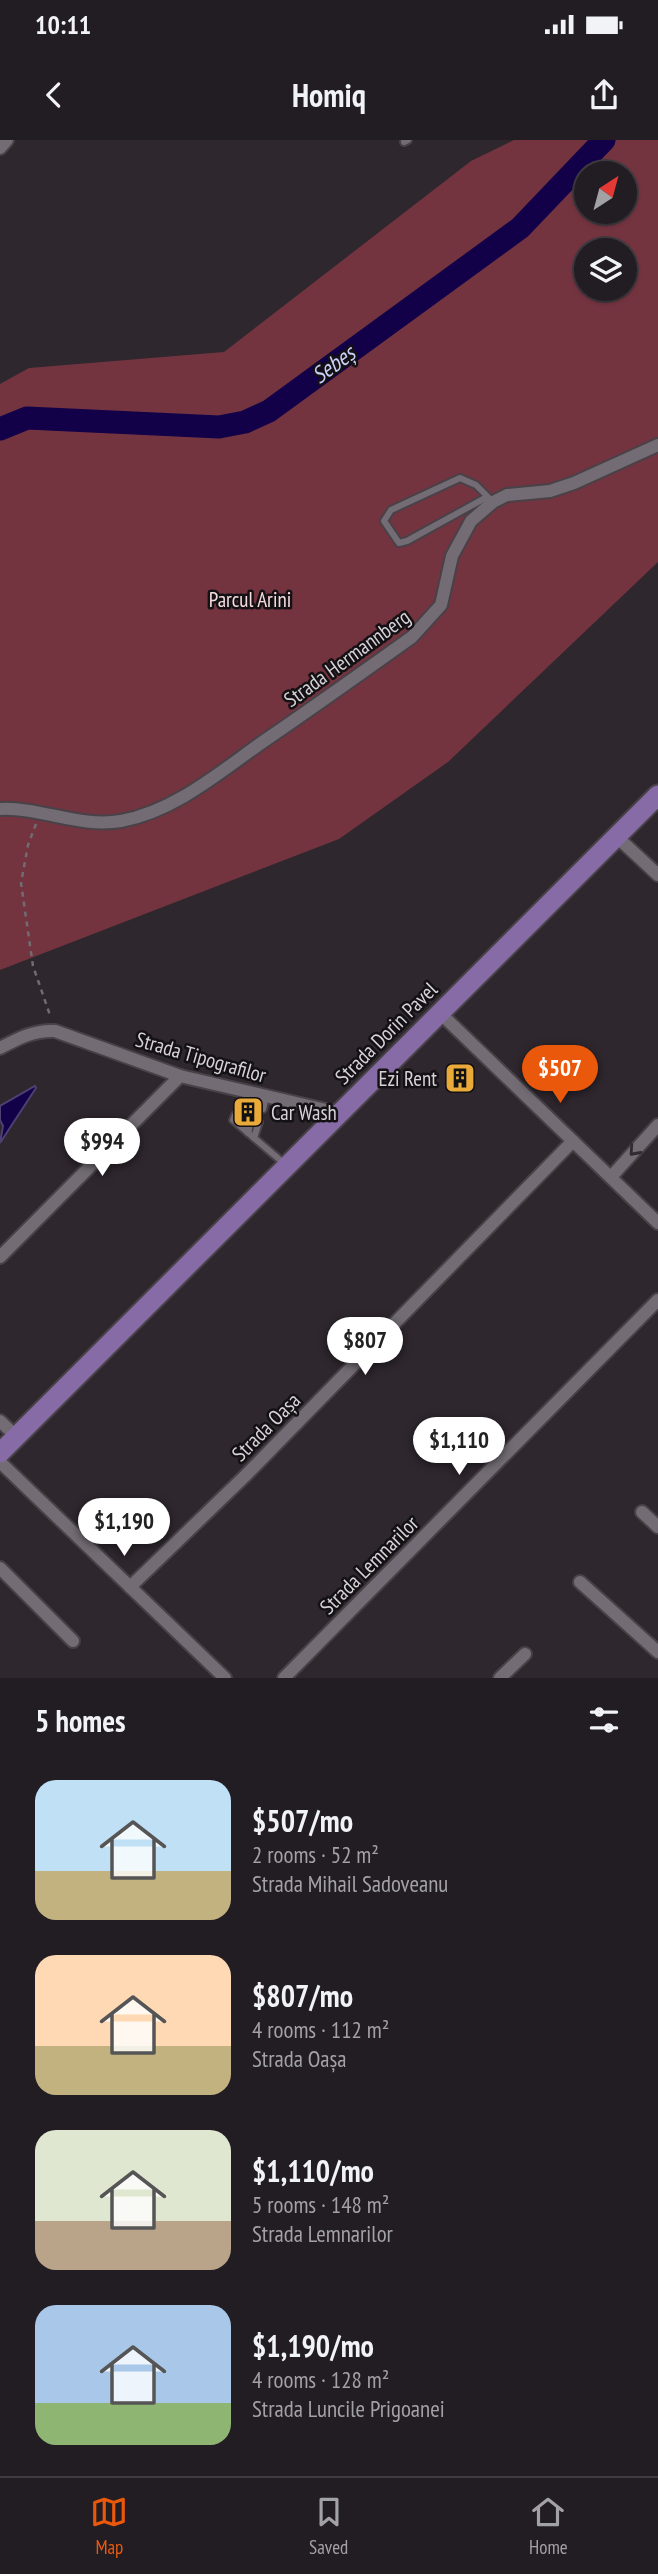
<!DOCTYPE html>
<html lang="en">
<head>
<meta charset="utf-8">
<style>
	body { margin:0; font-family:"PT Sans Narrow",sans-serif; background:#2a262a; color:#f1f3f6; height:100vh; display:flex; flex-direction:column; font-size:26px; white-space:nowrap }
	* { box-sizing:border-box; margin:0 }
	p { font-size:23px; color:#a2a2a5 }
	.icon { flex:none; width:38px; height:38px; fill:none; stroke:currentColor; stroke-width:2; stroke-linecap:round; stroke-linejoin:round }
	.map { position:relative; height:1538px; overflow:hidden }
	.sheet { display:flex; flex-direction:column; background:#221d22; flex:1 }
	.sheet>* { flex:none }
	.needle { width:46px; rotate:36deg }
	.fabs { position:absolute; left:574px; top:21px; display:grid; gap:14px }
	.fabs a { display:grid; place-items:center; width:63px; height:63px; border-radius:50%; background:#221d22; box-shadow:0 2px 5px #0004,0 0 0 2px #3f3b40; font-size:35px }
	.price { position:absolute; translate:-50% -60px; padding:0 16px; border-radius:24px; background:#fff; color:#222; font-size:23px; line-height:46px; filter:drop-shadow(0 2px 4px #0008) }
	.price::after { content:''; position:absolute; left:50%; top:42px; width:21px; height:16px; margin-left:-10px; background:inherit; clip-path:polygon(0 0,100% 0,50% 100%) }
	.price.current { background:#ea580c; color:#fff }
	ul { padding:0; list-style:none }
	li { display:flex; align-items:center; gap:21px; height:175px; padding:0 35px }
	li span { display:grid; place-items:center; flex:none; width:196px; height:140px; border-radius:21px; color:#555 }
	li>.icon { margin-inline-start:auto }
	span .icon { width:84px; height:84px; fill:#fffc; stroke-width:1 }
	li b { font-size:30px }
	h2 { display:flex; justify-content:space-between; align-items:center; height:84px; padding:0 35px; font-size:30px }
	.status { display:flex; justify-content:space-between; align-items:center; height:49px; padding:0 35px; background:#221d22; direction:ltr }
	.status svg { height:19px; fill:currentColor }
	header { display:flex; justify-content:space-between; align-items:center; height:91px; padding:0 35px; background:#221d22; font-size:32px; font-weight:700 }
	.tab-bar { display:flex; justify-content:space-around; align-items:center; height:98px; border-top:2px solid #3f3b40; background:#221d22; font-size:19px; color:#a2a2a5 }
	.tab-bar a { display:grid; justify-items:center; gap:4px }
	.tab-bar .current { color:#ea580c }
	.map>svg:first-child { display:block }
</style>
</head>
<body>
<div class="status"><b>10:11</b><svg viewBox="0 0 49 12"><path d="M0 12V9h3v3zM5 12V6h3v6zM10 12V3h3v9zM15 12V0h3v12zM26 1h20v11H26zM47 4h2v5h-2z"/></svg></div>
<header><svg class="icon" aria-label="back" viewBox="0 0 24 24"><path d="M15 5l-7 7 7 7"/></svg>Homiq<svg class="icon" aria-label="share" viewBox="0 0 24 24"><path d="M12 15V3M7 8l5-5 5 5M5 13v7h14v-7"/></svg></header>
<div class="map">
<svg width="658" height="1538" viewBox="0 0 658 1538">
	<rect width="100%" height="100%" fill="#2e272e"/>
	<!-- green -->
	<path fill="#733440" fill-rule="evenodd" d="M514 0H658V422L448 622 339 699 0 830V244L29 228 224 212 471 21ZM586 33H625V72H586ZM586 110H625V149H586Z"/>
	<!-- water -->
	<polygon fill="#120148" stroke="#4d4073" stroke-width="2" points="35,946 36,948 0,1003 3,986 0,980 0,966"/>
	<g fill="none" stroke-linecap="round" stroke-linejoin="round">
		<!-- river -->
		<polyline stroke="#120148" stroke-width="23" points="0,289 27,278 219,287 245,282 269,271 520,88 604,0"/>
		<!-- lane casing -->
		<g stroke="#484248" stroke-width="10">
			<g id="lane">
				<polyline points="404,2 408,0"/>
				<polyline points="487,357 407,401 399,403 384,381 391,370 460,338 476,345 493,362"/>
				<polyline points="263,969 266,956"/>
				<polyline points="235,975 233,980 286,1025"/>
				<polyline points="248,993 251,980"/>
				<polyline points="254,998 259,982"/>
			</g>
		</g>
		<!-- street casing -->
		<g stroke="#484248" stroke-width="16">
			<g id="street">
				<polyline points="0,8 7,0"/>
				<path d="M0 669C41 667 79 688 121 681 175 671 220 632 264 601 314 567 363 532 412 497L441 465 452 416 471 381 493 362 507 355 550 351 574 343 658 305"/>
				<polyline points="616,696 658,735"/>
				<polyline points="439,872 658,1083"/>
				<path d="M0 908C19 898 34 890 55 891L180 936 339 973"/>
				<polyline points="611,1037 658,985"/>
				<polyline points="0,1117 180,936"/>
				<polyline points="0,1281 17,1297"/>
				<polyline points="0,1322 225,1538"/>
				<polyline points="642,1372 658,1387"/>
				<polyline points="0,1428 73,1501"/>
				<polyline points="580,1442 658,1512"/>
				<polyline points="130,1447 246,1335 573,1001"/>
				<polyline points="284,1538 658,1160"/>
				<polyline points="500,1538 525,1514"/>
			</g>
		</g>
		<!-- primary casing -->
		<g stroke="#484248" stroke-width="23">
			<polyline id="primary" points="0,1313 658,655"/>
		</g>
		<!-- path -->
		<polyline stroke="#726c72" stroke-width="2.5" stroke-dasharray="5 5" stroke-linecap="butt" points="36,684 28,705 21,743 33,826 51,878"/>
		<!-- lane -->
		<use href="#lane" stroke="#736c74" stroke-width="6"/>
		<!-- street -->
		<use href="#street" stroke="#736c74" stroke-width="12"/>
		<!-- primary -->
		<use href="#primary" stroke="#866ba7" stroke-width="19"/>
	</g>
	<!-- one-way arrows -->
	<defs><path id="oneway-chevron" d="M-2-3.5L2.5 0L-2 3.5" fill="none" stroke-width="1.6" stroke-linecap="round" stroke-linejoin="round" transform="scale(1.75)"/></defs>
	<use stroke="#302c31" href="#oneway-chevron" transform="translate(634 1011) rotate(132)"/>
	<!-- icons -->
	<defs>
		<g id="building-square" transform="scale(1.575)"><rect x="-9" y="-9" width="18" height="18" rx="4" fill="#eaaa39" stroke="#141114"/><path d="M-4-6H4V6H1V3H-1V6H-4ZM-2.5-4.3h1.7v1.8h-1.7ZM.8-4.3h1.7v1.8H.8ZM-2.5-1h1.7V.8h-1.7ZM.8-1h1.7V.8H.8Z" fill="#111"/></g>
	</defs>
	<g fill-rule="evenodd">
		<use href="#building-square" x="460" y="938"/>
		<use href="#building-square" x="248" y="972"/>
	</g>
	<g text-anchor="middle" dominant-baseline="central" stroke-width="5" stroke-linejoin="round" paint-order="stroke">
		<!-- park labels -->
		<g font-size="21" fill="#f7dcdf" stroke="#141114">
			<text x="250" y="459">Parcul Arini</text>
		</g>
		<!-- street labels -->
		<g font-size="21" fill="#d6d2d7" stroke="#141114">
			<text transform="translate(347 518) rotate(-36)">Strada Hermannberg</text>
			<text transform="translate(386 893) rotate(-45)">Strada Dorin Pavel</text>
			<text transform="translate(201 917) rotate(16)">Strada Tipografilor</text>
			<text transform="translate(266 1287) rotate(-45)">Strada Oașa</text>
			<text transform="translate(369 1425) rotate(-45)">Strada Lemnarilor</text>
		</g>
		<!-- poi labels -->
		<g font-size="21" fill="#d6d2d7" stroke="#141114" text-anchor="end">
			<text x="437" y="938">Ezi Rent</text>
			<text x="271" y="972" text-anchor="start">Car Wash</text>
		</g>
		<!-- water labels -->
		<g font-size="23" font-style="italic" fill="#cacffa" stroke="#141114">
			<text transform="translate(333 224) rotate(-36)">Sebeș</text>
		</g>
	</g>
</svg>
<div class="fabs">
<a><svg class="needle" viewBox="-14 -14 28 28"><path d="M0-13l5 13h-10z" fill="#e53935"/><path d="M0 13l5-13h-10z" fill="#a2a2a5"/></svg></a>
<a><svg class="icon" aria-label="layers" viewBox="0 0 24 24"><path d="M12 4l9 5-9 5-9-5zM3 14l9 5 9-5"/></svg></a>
</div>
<b class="price current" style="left:560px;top:965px">$507</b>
<b class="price" style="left:102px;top:1038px">$994</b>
<b class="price" style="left:365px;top:1237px">$807</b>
<b class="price" style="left:459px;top:1337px">$1,110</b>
<b class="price" style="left:124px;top:1418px">$1,190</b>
</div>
<section class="sheet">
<h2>5 homes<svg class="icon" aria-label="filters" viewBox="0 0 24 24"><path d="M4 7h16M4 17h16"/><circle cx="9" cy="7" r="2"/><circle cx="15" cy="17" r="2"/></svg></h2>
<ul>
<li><span style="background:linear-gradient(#bfe0f5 65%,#c2b280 0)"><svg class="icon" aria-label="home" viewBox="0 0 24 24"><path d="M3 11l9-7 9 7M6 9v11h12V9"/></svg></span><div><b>$507/mo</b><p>2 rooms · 52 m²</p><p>Strada Mihail Sadoveanu</p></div></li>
<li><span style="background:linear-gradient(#ffd9b3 65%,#c2b280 0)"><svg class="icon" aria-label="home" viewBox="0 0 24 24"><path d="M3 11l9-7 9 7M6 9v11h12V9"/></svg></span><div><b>$807/mo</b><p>4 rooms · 112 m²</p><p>Strada Oașa</p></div></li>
<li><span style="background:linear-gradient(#dfe7d0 65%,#b9a48a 0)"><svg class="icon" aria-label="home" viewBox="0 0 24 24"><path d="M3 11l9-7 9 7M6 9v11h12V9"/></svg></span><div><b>$1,110/mo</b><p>5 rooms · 148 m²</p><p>Strada Lemnarilor</p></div></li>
<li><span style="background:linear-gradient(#a9c7e8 70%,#8fb573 0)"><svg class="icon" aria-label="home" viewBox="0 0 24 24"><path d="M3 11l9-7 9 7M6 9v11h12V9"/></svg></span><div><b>$1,190/mo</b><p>4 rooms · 128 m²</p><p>Strada Luncile Prigoanei</p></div></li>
</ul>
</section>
<nav class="tab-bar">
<a class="current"><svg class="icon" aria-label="map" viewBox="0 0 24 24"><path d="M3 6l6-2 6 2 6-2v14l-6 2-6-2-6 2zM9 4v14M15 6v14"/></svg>Map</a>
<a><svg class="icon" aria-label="saved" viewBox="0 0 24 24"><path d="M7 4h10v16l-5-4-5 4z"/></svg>Saved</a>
<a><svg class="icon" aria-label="home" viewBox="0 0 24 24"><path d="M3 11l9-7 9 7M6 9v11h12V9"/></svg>Home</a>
</nav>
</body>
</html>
